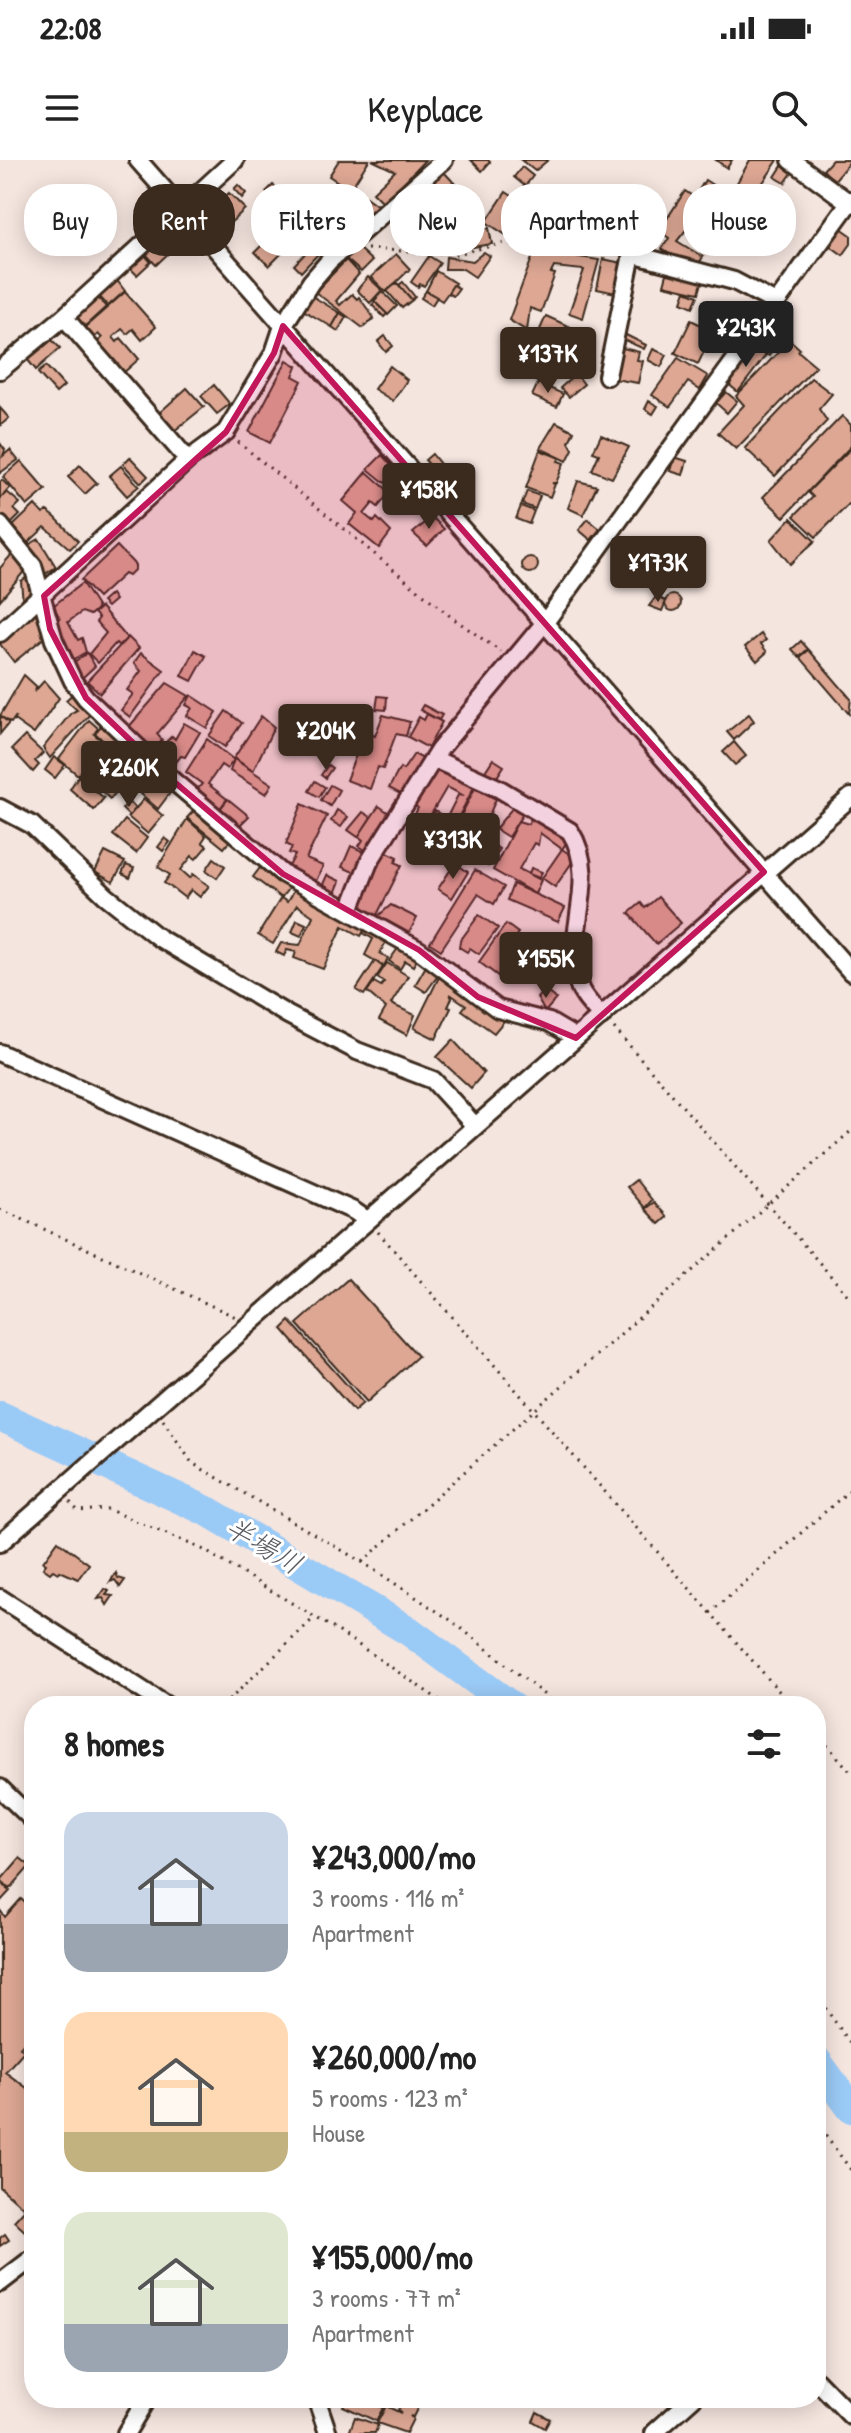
<!DOCTYPE html>
<html lang="en">
<head>
<meta charset="utf-8">
<style>
	body { margin:0; font-family:"Patrick Hand","Klee One",sans-serif; background:#f2f2f2; color:#222; height:100vh; display:flex; flex-direction:column; font-size:30px; white-space:nowrap }
	* { box-sizing:border-box; margin:0 }
	p { font-size:26px; color:#767676 }
	.icon { flex:none; width:44px; height:44px; fill:none; stroke:currentColor; stroke-width:2; stroke-linecap:round; stroke-linejoin:round }
	.map { position:relative; flex:1; overflow:hidden }
	.side { position:absolute; left:24px; top:1536px; width:802px; height:712px; display:flex; flex-direction:column; background:#fff; border-radius:32px; box-shadow:0 4px 20px #0003 }
	.side>* { flex:none }
	.banner { position:absolute; left:24px; top:24px; width:804px; height:72px; display:flex; gap:16px }
	.price { position:absolute; translate:-50% -68px; padding:0 18px; border-radius:8px; background:#3b2a1e; color:#fff; font-size:26px; line-height:52px; filter:drop-shadow(0 2px 4px #0008) }
	.price::after { content:''; position:absolute; left:50%; top:48px; width:24px; height:18px; margin-left:-12px; background:inherit; clip-path:polygon(0 0,100% 0,50% 100%) }
	.price.selected { background:#222; color:#fff }
	ul { padding:0; list-style:none }
	li { display:flex; align-items:center; gap:24px; height:200px; padding:0 40px }
	li span { display:grid; place-items:center; flex:none; width:224px; height:160px; border-radius:24px; color:#555 }
	li>.icon { margin-inline-start:auto }
	span .icon { width:96px; height:96px; fill:#fffc; stroke-width:1 }
	li b { font-size:34px }
	h2 { display:flex; justify-content:space-between; align-items:center; height:96px; padding:0 40px; font-size:34px }
	.chip { padding:0 28px; border-radius:32px; background:#fff; box-shadow:0 4px 20px #0003; font-size:28px; line-height:72px }
	.chip.selected { background:#3b2a1e; color:#fff }
	.status { display:flex; justify-content:space-between; align-items:center; height:56px; padding:0 40px; background:#fff; direction:ltr }
	.status svg { height:22px; fill:currentColor }
	header { display:flex; justify-content:space-between; align-items:center; height:104px; padding:0 40px; background:#fff; font-size:36px; font-weight:600 }
	.map>svg:first-child { display:block }
</style>
</head>
<body>
<div class="status"><b>22:08</b><svg viewBox="0 0 49 12"><path d="M0 12V9h3v3zM5 12V6h3v6zM10 12V3h3v9zM15 12V0h3v12zM26 1h20v11H26zM47 4h2v5h-2z"/></svg></div>
<header><svg class="icon" aria-label="menu" viewBox="0 0 24 24"><path d="M4 6h16M4 12h16M4 18h16"/></svg>Keyplace<svg class="icon" aria-label="search" viewBox="0 0 24 24"><circle cx="10" cy="10" r="6"/><path d="M15 15l6 6"/></svg></header>
<div class="map">
<svg width="851" height="2273" viewBox="0 0 851 2273">
	<rect width="100%" height="100%" fill="#f5e5df"/>
	<filter id="ink" filterUnits="userSpaceOnUse"><feTurbulence type="fractalNoise" baseFrequency=".0125" numOctaves="2"/><feDisplacementMap in="SourceGraphic" scale="16" xChannelSelector="R" yChannelSelector="G"/><feConvolveMatrix kernelMatrix="1 2 1 2 8 2 1 2 1" color-interpolation-filters="sRGB"/></filter>
	<g filter="url(#ink)">
		<g fill="none" stroke-linecap="round" stroke-linejoin="round">
			<!-- river -->
			<g stroke="#9acaf6" stroke-width="30">
				<polyline points="0,1256 209,1352 409,1471 511,1546"/>
				<polyline points="816,1900 851,1948"/>
			</g>
		</g>
		<!-- building -->
		<g fill="#dda794" stroke="#3b2a1e" stroke-width="2">
			<polygon points="339,0 369,0 350,30 329,16"/>
			<polygon points="372,0 425,0 384,43 373,32 395,11"/>
			<polygon points="471,0 488,0 490,2 482,11"/>
			<polygon points="521,0 548,0 535,11"/>
			<polygon points="716,0 732,0 727,8"/>
			<polygon points="750,0 778,0 752,39 741,32 738,37 733,34 734,28"/>
			<polygon points="832,0 851,0 834,21 823,10"/>
			<polygon points="782,6 792,13 785,23 775,17"/>
			<polygon points="522,7 533,16 525,26 514,17"/>
			<polygon points="442,10 459,28 442,44 425,26"/>
			<polygon points="705,20 722,31 713,46 702,39 705,34 699,30"/>
			<polygon points="423,24 438,41 429,50 432,53 406,72 390,55"/>
			<polygon points="238,25 246,33 242,38 234,29"/>
			<polygon points="273,25 278,30 272,37 266,32"/>
			<polygon points="356,30 378,46 365,60 345,42"/>
			<polygon points="685,31 706,45 677,81 703,97 697,106 686,105 662,89 669,78 659,71"/>
			<polygon points="506,32 526,45 506,75 486,62"/>
			<polygon points="229,33 245,49 225,68 209,52"/>
			<polygon points="538,34 557,42 545,66 527,58"/>
			<polygon points="724,35 735,42 732,47 722,39"/>
			<polygon points="460,36 480,54 468,68 448,50"/>
			<polygon points="746,36 771,46 765,54 769,58 767,64 760,61 758,64 735,48"/>
			<polygon points="718,40 742,57 736,65 712,48"/>
			<polygon points="713,55 723,62 714,76 703,70"/>
			<polygon points="294,57 303,66 296,74 287,65"/>
			<polygon points="348,57 358,66 348,77 338,67"/>
			<polygon points="523,57 537,64 529,81 514,74"/>
			<polygon points="414,64 434,78 428,87 403,80"/>
			<polygon points="282,65 296,79 269,106 255,92"/>
			<polygon points="489,68 492,84 460,89 458,74"/>
			<polygon points="841,68 851,75 851,84 843,95 829,85"/>
			<polygon points="162,78 172,90 156,105 145,93"/>
			<polygon points="312,86 319,93 301,112 294,105"/>
			<polygon points="357,87 372,101 361,112 346,99"/>
			<polygon points="535,90 599,100 583,158 569,153 584,110 554,107 551,113 555,114 541,152 530,148 527,171 509,160"/>
			<polygon points="484,92 490,96 475,117 463,109 445,109 446,97 473,101"/>
			<polygon points="144,94 151,102 137,115 129,107"/>
			<polygon points="396,94 410,109 386,132 371,117"/>
			<polygon points="429,96 440,103 424,126 420,124 418,127 411,122"/>
			<polygon points="603,99 622,103 616,133 597,129"/>
			<polygon points="346,100 359,114 336,141 340,145 352,134 357,139 359,137 374,158 363,168 315,132"/>
			<polygon points="668,110 703,119 699,133 664,125"/>
			<polygon points="436,111 455,123 442,141 426,131"/>
			<polygon points="368,117 382,130 370,143 357,130"/>
			<polygon points="116,119 125,131 108,146 98,135"/>
			<polygon points="403,122 415,137 412,140 399,125"/>
			<polygon points="397,123 412,140 402,148 387,131"/>
			<polygon points="453,125 459,128 453,136 448,133"/>
			<polygon points="426,131 437,137 432,145 421,138"/>
			<polygon points="686,131 698,136 693,147 682,142"/>
			<polygon points="125,132 156,167 142,180 133,169 127,174 122,169 113,177 117,182 121,178 139,199 122,214 95,184 102,178 98,174 93,179 84,168"/>
			<polygon points="383,132 397,146 388,155 374,141"/>
			<polygon points="96,135 106,147 83,168 75,154"/>
			<polygon points="312,136 340,153 332,167 303,150"/>
			<polygon points="375,142 387,154 384,157 372,145"/>
			<polygon points="340,153 346,157 338,171 332,167"/>
			<polygon points="546,156 579,171 571,189 538,174"/>
			<polygon points="691,160 714,171 698,204 675,193"/>
			<polygon points="771,163 785,172 769,196 755,187"/>
			<polygon points="723,167 738,175 726,194 713,187"/>
			<polygon points="624,174 646,185 644,189 622,179"/>
			<polygon points="385,176 393,186 386,192 378,182"/>
			<polygon points="50,178 60,188 36,210 27,199"/>
			<polygon points="790,180 800,189 798,191 816,206 736,289 718,273 744,245 736,236"/>
			<polygon points="536,187 556,197 539,223 521,213"/>
			<polygon points="619,187 639,192 637,200 643,201 638,223 614,219"/>
			<polygon points="753,187 766,195 738,232 727,223"/>
			<polygon points="653,189 667,195 661,207 648,200"/>
			<polygon points="562,190 581,198 579,207 559,198"/>
			<polygon points="678,198 708,216 700,230 688,222 670,247 652,235"/>
			<polygon points="287,200 297,206 293,216 302,221 270,283 249,272"/>
			<polygon points="46,206 64,226 56,233 38,213"/>
			<polygon points="390,206 407,220 393,241 374,229"/>
			<polygon points="576,214 584,224 569,237 560,228"/>
			<polygon points="811,218 832,234 819,249 827,261 775,316 745,288"/>
			<polygon points="538,223 563,234 557,247 532,236"/>
			<polygon points="214,225 230,244 217,254 201,236"/>
			<polygon points="187,228 204,247 174,271 159,253"/>
			<polygon points="726,232 737,241 727,253 716,243"/>
			<polygon points="649,241 658,246 653,254 645,249"/>
			<polygon points="0,248 9,258 0,266"/>
			<polygon points="842,256 851,265 851,286 784,357 763,337"/>
			<polygon points="556,262 574,271 569,282 573,289 567,301 540,288"/>
			<polygon points="601,275 629,287 612,318 592,310 599,294 593,292"/>
			<polygon points="0,283 5,290 3,296 10,290 18,300 0,313"/>
			<polygon points="851,288 851,342 816,377 794,356 813,337 808,332"/>
			<polygon points="540,290 560,298 558,301 564,303 556,323 552,323 555,324 550,337 526,328"/>
			<polygon points="432,294 440,304 434,310 425,300"/>
			<polygon points="382,295 397,312 385,323 368,309"/>
			<polygon points="130,297 148,316 141,323 123,304"/>
			<polygon points="674,297 687,301 683,315 670,311"/>
			<polygon points="21,301 46,330 27,346 3,317"/>
			<polygon points="80,305 97,323 85,334 68,317"/>
			<polygon points="121,306 139,326 127,336 109,316"/>
			<polygon points="367,312 390,332 378,347 373,343 364,354 374,362 377,358 391,372 379,388 349,364 357,353 343,341"/>
			<polygon points="2,320 10,328 0,339 0,322"/>
			<polygon points="578,321 597,326 583,355 568,348"/>
			<polygon points="527,331 540,336 535,349 522,344"/>
			<polygon points="7,332 20,343 14,349 20,355 10,365 0,356 0,339"/>
			<polygon points="35,345 43,354 47,351 55,357 78,381 70,389 45,367 28,383 13,366"/>
			<polygon points="521,346 534,351 529,364 516,359"/>
			<polygon points="432,357 444,369 427,386 413,373"/>
			<polygon points="791,358 815,381 790,404 771,380"/>
			<polygon points="588,359 600,369 591,380 579,370"/>
			<polygon points="39,379 56,407 42,416 25,387"/>
			<polygon points="117,386 135,405 135,409 128,416 124,414 98,438 81,420"/>
			<polygon points="12,394 27,408 0,440 0,408"/>
			<circle cx="530" cy="405" r="8"/>
			<polygon points="29,416 35,438 23,442 21,421"/>
			<polygon points="82,423 98,448 90,455 82,452 68,462 78,480 82,478 86,492 72,500 60,478 57,467 60,458 53,446"/>
			<polygon points="111,434 115,440 107,447 102,442"/>
			<circle cx="673" cy="443" r="8"/>
			<polygon points="656,437 666,441 662,451 649,446"/>
			<polygon points="101,447 127,478 119,486 116,483 98,503 89,494 106,473 96,462 99,458 94,453"/>
			<polygon points="35,451 43,459 41,470 46,476 14,502 0,484"/>
			<polygon points="761,474 766,480 761,484 767,492 757,501 745,487"/>
			<polygon points="128,477 139,488 100,533 87,521"/>
			<polygon points="801,481 808,489 799,497 792,489"/>
			<polygon points="195,490 206,496 192,521 182,516"/>
			<polygon points="809,490 851,539 849,554 800,497"/>
			<polygon points="87,493 95,506 81,519 70,505"/>
			<polygon points="141,493 164,510 130,557 121,550 133,534 127,530 141,511 134,503"/>
			<polygon points="24,515 37,527 34,532 44,521 59,538 34,574 14,560 16,556 11,563 0,556"/>
			<polygon points="167,523 189,536 157,574 162,580 160,583 163,585 172,576 175,579 184,563 200,572 185,597 181,596 170,610 127,569"/>
			<polygon points="76,531 93,551 50,598 43,588 71,553 77,550 66,540"/>
			<polygon points="191,535 217,552 207,568 187,556 192,548 186,545"/>
			<polygon points="378,536 387,537 386,550 376,549"/>
			<polygon points="423,545 442,555 439,560 420,550"/>
			<polygon points="226,551 242,563 225,587 209,576"/>
			<polygon points="427,554 442,562 428,588 408,577 419,557 424,560"/>
			<polygon points="749,554 754,561 734,580 727,572"/>
			<polygon points="383,555 410,562 406,576 396,574 383,609 378,607 370,629 346,620 365,572 375,576"/>
			<polygon points="0,556 9,563 0,574"/>
			<polygon points="261,556 274,567 253,611 234,598"/>
			<polygon points="89,560 98,568 94,574 105,583 78,615 59,599"/>
			<polygon points="105,561 147,602 137,613 95,573"/>
			<polygon points="292,563 312,573 305,587 285,576"/>
			<polygon points="25,576 43,593 35,601 39,605 33,612 12,589"/>
			<polygon points="207,579 234,600 227,609 221,605 208,624 227,639 217,652 195,632 202,624 186,612"/>
			<polygon points="734,582 746,596 735,605 723,592"/>
			<polygon points="414,594 425,600 404,636 389,628 400,608 403,610"/>
			<polygon points="54,597 65,605 55,618 45,610"/>
			<polygon points="234,599 272,624 266,634 230,611"/>
			<polygon points="493,599 504,606 495,620 484,613"/>
			<polygon points="118,604 131,616 110,639 97,627"/>
			<polygon points="328,605 332,608 325,618 321,615"/>
			<polygon points="434,609 474,627 456,662 448,655 458,635 464,636 447,627 426,663 414,656 418,648 410,643"/>
			<polygon points="157,615 173,629 158,649 141,634"/>
			<polygon points="78,616 104,638 94,650 70,629"/>
			<polygon points="315,621 325,627 319,637 309,631"/>
			<polygon points="330,625 339,630 330,646 321,640"/>
			<polygon points="475,628 496,639 479,679 455,667"/>
			<polygon points="144,639 163,656 148,674 128,657"/>
			<polygon points="228,639 249,656 237,668 217,653"/>
			<polygon points="128,642 136,648 129,656 122,649"/>
			<polygon points="302,644 327,656 306,699 323,706 316,721 288,708 295,695 289,693 292,687 286,684"/>
			<polygon points="379,646 392,655 368,692 359,686 363,680 358,676"/>
			<polygon points="514,646 524,652 508,677 495,669"/>
			<polygon points="196,648 232,678 224,688 187,658"/>
			<polygon points="337,650 348,657 341,667 331,661"/>
			<polygon points="435,651 455,663 448,675 428,664"/>
			<polygon points="363,652 371,657 358,677 348,670"/>
			<polygon points="532,656 569,679 562,689 540,673 538,685 534,683 519,709 541,720 535,734 493,710 518,661 528,664"/>
			<polygon points="187,659 206,676 202,682 207,686 196,699 192,696 181,710 190,718 193,714 209,726 200,737 191,730 185,738 172,728 164,723 170,715 158,707"/>
			<polygon points="125,660 147,678 136,693 113,675"/>
			<polygon points="418,666 429,671 423,684 412,679"/>
			<polygon points="472,676 482,684 485,679 499,689 488,706 471,695 465,685"/>
			<polygon points="165,678 170,682 163,691 158,687"/>
			<polygon points="450,681 459,687 450,701 441,695"/>
			<polygon points="351,686 367,693 358,714 342,707"/>
			<polygon points="562,689 575,698 555,727 542,718"/>
			<polygon points="385,691 398,697 395,702 402,705 377,755 359,746"/>
			<polygon points="105,692 125,702 113,722 95,712"/>
			<polygon points="214,698 225,706 217,718 206,710"/>
			<polygon points="455,703 468,712 452,738 438,729"/>
			<polygon points="263,704 291,725 281,738 253,717"/>
			<polygon points="126,705 134,708 130,718 122,714"/>
			<polygon points="531,708 542,712 539,718 529,714"/>
			<polygon points="475,710 504,727 494,744 478,734 441,790 430,783"/>
			<polygon points="327,715 340,721 334,736 321,729"/>
			<polygon points="513,724 565,748 558,762 507,740"/>
			<polygon points="295,728 367,766 361,776 343,766 323,809 294,798 296,792 287,790 284,796 276,792 281,783 300,785 313,756 297,745 273,784 258,775 281,738 287,742"/>
			<polygon points="658,737 681,763 656,784 629,753 641,743 645,748"/>
			<polygon points="391,745 417,758 409,773 378,756"/>
			<polygon points="479,755 498,768 479,794 470,788 467,792 459,787 460,781"/>
			<polygon points="297,760 306,764 301,776 292,772"/>
			<polygon points="368,764 389,776 380,793 388,798 384,806 365,795 373,779 363,773"/>
			<polygon points="506,764 518,773 515,777 522,782 515,791 519,794 514,803 510,800 498,816 479,802"/>
			<polygon points="401,784 419,796 413,806 405,801 400,809 389,801"/>
			<polygon points="375,801 383,807 364,835 356,830"/>
			<polygon points="429,801 442,810 426,832 415,825"/>
			<polygon points="387,803 408,816 391,844 415,855 407,875 379,860 386,848 367,832 374,822 381,826 384,822 377,818"/>
			<polygon points="564,804 570,808 560,821 555,816"/>
			<polygon points="439,817 504,861 494,873 462,850 466,845 450,834 452,838 448,847 451,848 436,879 414,868"/>
			<polygon points="544,830 556,839 545,852 537,838"/>
			<polygon points="453,880 484,913 471,928 437,897"/>
			<polygon points="636,1020 652,1040 645,1048 627,1027"/>
			<polygon points="654,1042 667,1057 659,1064 645,1049"/>
			<polygon points="348,1119 418,1196 367,1242 297,1164"/>
			<polygon points="290,1161 363,1243 354,1251 282,1169"/>
			<polygon points="58,1381 89,1404 78,1419 60,1411 58,1413 53,1410 50,1413 43,1408 46,1404 43,1402"/>
			<polygon points="116,1413 118,1418 125,1420 120,1427 115,1420 110,1422"/>
			<polygon points="105,1429 109,1431 106,1435 113,1436 107,1445 103,1438 98,1439"/>
			<polygon points="20,1698 30,1706 10,1729 1,1720"/>
			<polygon points="1,1723 10,1731 0,1742 0,1723"/>
			<polygon points="21,1739 34,1751 34,1871 20,1887 24,1891 5,1912 34,1933 33,2079 14,2061 25,2049 0,2027 0,1750 5,1757"/>
			<polygon points="5,2074 9,2080 0,2086 0,2078"/>
			<polygon points="347,2238 371,2238 369,2241 383,2248 376,2261 343,2246"/>
			<polygon points="404,2238 422,2239 413,2257 410,2256 413,2259 406,2273 377,2263 386,2246 401,2253 398,2250"/>
			<polygon points="537,2252 550,2259 545,2268 533,2261"/>
			<polygon points="355,2257 378,2265 375,2273 349,2273"/>
		</g>
		<g fill="none" stroke-linecap="round" stroke-linejoin="round">
			<!-- minor casing -->
			<g stroke="#3b2a1e" stroke-width="22">
				<g id="minor">
					<polyline points="138,0 851,812"/>
					<polyline points="791,0 851,44"/>
					<polyline points="64,157 188,300"/>
					<polyline points="0,210 64,157 235,0"/>
					<polyline points="607,216 632,94 734,121 774,142"/>
					<polyline points="0,365 33,406 54,480 73,521 86,538 172,620 283,714 419,790 498,849 549,862 576,878"/>
					<polyline points="0,473 188,300 226,272 274,193 283,166 311,122 329,101 444,0"/>
					<path d="M434 599 498 628 570 671C601 720 563 774 579 826 582 837 594 847 601 857"/>
					<polyline points="0,648 32,665 106,736 159,778 288,855 357,891 433,920 475,966"/>
					<polyline points="350,750 369,702 439,590 546,461 851,40"/>
					<polyline points="0,893 354,1051 367,1060"/>
					<polyline points="0,1383 851,637"/>
					<polyline points="0,1438 167,1546"/>
					<polyline points="0,1628 34,1661"/>
					<polyline points="0,2123 34,2097"/>
					<polyline points="816,2220 851,2256"/>
					<polyline points="316,2238 328,2273"/>
					<polyline points="126,2273 147,2238"/>
					<polyline points="654,2273 693,2238"/>
				</g>
			</g>
			<!-- path -->
			<g stroke="#3b2a1e" stroke-width="3" stroke-dasharray="2 6" stroke-linecap="butt">
				<polyline points="367,89 457,94 504,83 617,94"/>
				<polyline points="238,282 450,456 501,492"/>
				<polyline points="614,868 851,1139"/>
				<polyline points="0,1049 236,1157"/>
				<polyline points="378,1072 792,1546"/>
				<polyline points="163,1260 192,1303 362,1402 452,1461 558,1546"/>
				<polyline points="70,1342 78,1351 107,1349 202,1389 338,1471 448,1546"/>
				<polyline points="362,1402 851,971"/>
				<polyline points="710,1453 851,1329"/>
				<polyline points="223,1546 315,1457"/>
				<polyline points="816,1573 851,1612"/>
				<polyline points="816,1835 851,1884"/>
				<polyline points="816,1963 851,2010"/>
			</g>
			<!-- minor -->
			<use href="#minor" stroke="#fff" stroke-width="16"/>
		</g>
	</g>
	<!-- marked area -->
	<path fill="#c2185b" fill-opacity="0.2" stroke="#c2185b" stroke-width="6" stroke-linejoin="round" d="M283 166 764 712 576 878 478 837 419 790 283 714 172 620 86 538 50 469 44 436 226 272 274 193Z"/>
	<g text-anchor="middle" dominant-baseline="central" stroke-width="6" stroke-linejoin="round" paint-order="stroke">
		<!-- water labels -->
		<g font-size="28" font-style="italic" fill="#585a5f" stroke="#fff">
			<text transform="translate(264 1385) rotate(31)">半場川</text>
		</g>
	</g>
</svg>
<b class="price selected" style="left:746px;top:209px">¥243K</b>
<b class="price" style="left:548px;top:235px">¥137K</b>
<b class="price" style="left:429px;top:371px">¥158K</b>
<b class="price" style="left:658px;top:444px">¥173K</b>
<b class="price" style="left:326px;top:612px">¥204K</b>
<b class="price" style="left:129px;top:649px">¥260K</b>
<b class="price" style="left:453px;top:721px">¥313K</b>
<b class="price" style="left:546px;top:840px">¥155K</b>
<div class="banner">
<a class="chip">Buy</a>
<a class="chip selected">Rent</a>
<a class="chip">Filters</a>
<a class="chip">New</a>
<a class="chip">Apartment</a>
<a class="chip">House</a>
</div>
<section class="side">
<h2>8 homes<svg class="icon" aria-label="filters" viewBox="0 0 24 24"><path d="M4 7h16M4 17h16"/><circle cx="9" cy="7" r="2"/><circle cx="15" cy="17" r="2"/></svg></h2>
<ul>
<li><span style="background:linear-gradient(#c9d6e8 70%,#9aa5b1 0)"><svg class="icon" aria-label="home" viewBox="0 0 24 24"><path d="M3 11l9-7 9 7M6 9v11h12V9"/></svg></span><div><b>¥243,000/mo</b><p>3 rooms · 116 m²</p><p>Apartment</p></div></li>
<li><span style="background:linear-gradient(#ffd9b3 75%,#c2b280 0)"><svg class="icon" aria-label="home" viewBox="0 0 24 24"><path d="M3 11l9-7 9 7M6 9v11h12V9"/></svg></span><div><b>¥260,000/mo</b><p>5 rooms · 123 m²</p><p>House</p></div></li>
<li><span style="background:linear-gradient(#dfe7d0 70%,#9aa5b1 0)"><svg class="icon" aria-label="home" viewBox="0 0 24 24"><path d="M3 11l9-7 9 7M6 9v11h12V9"/></svg></span><div><b>¥155,000/mo</b><p>3 rooms · 77 m²</p><p>Apartment</p></div></li>
</ul>
</section>
</div>
</body>
</html>
